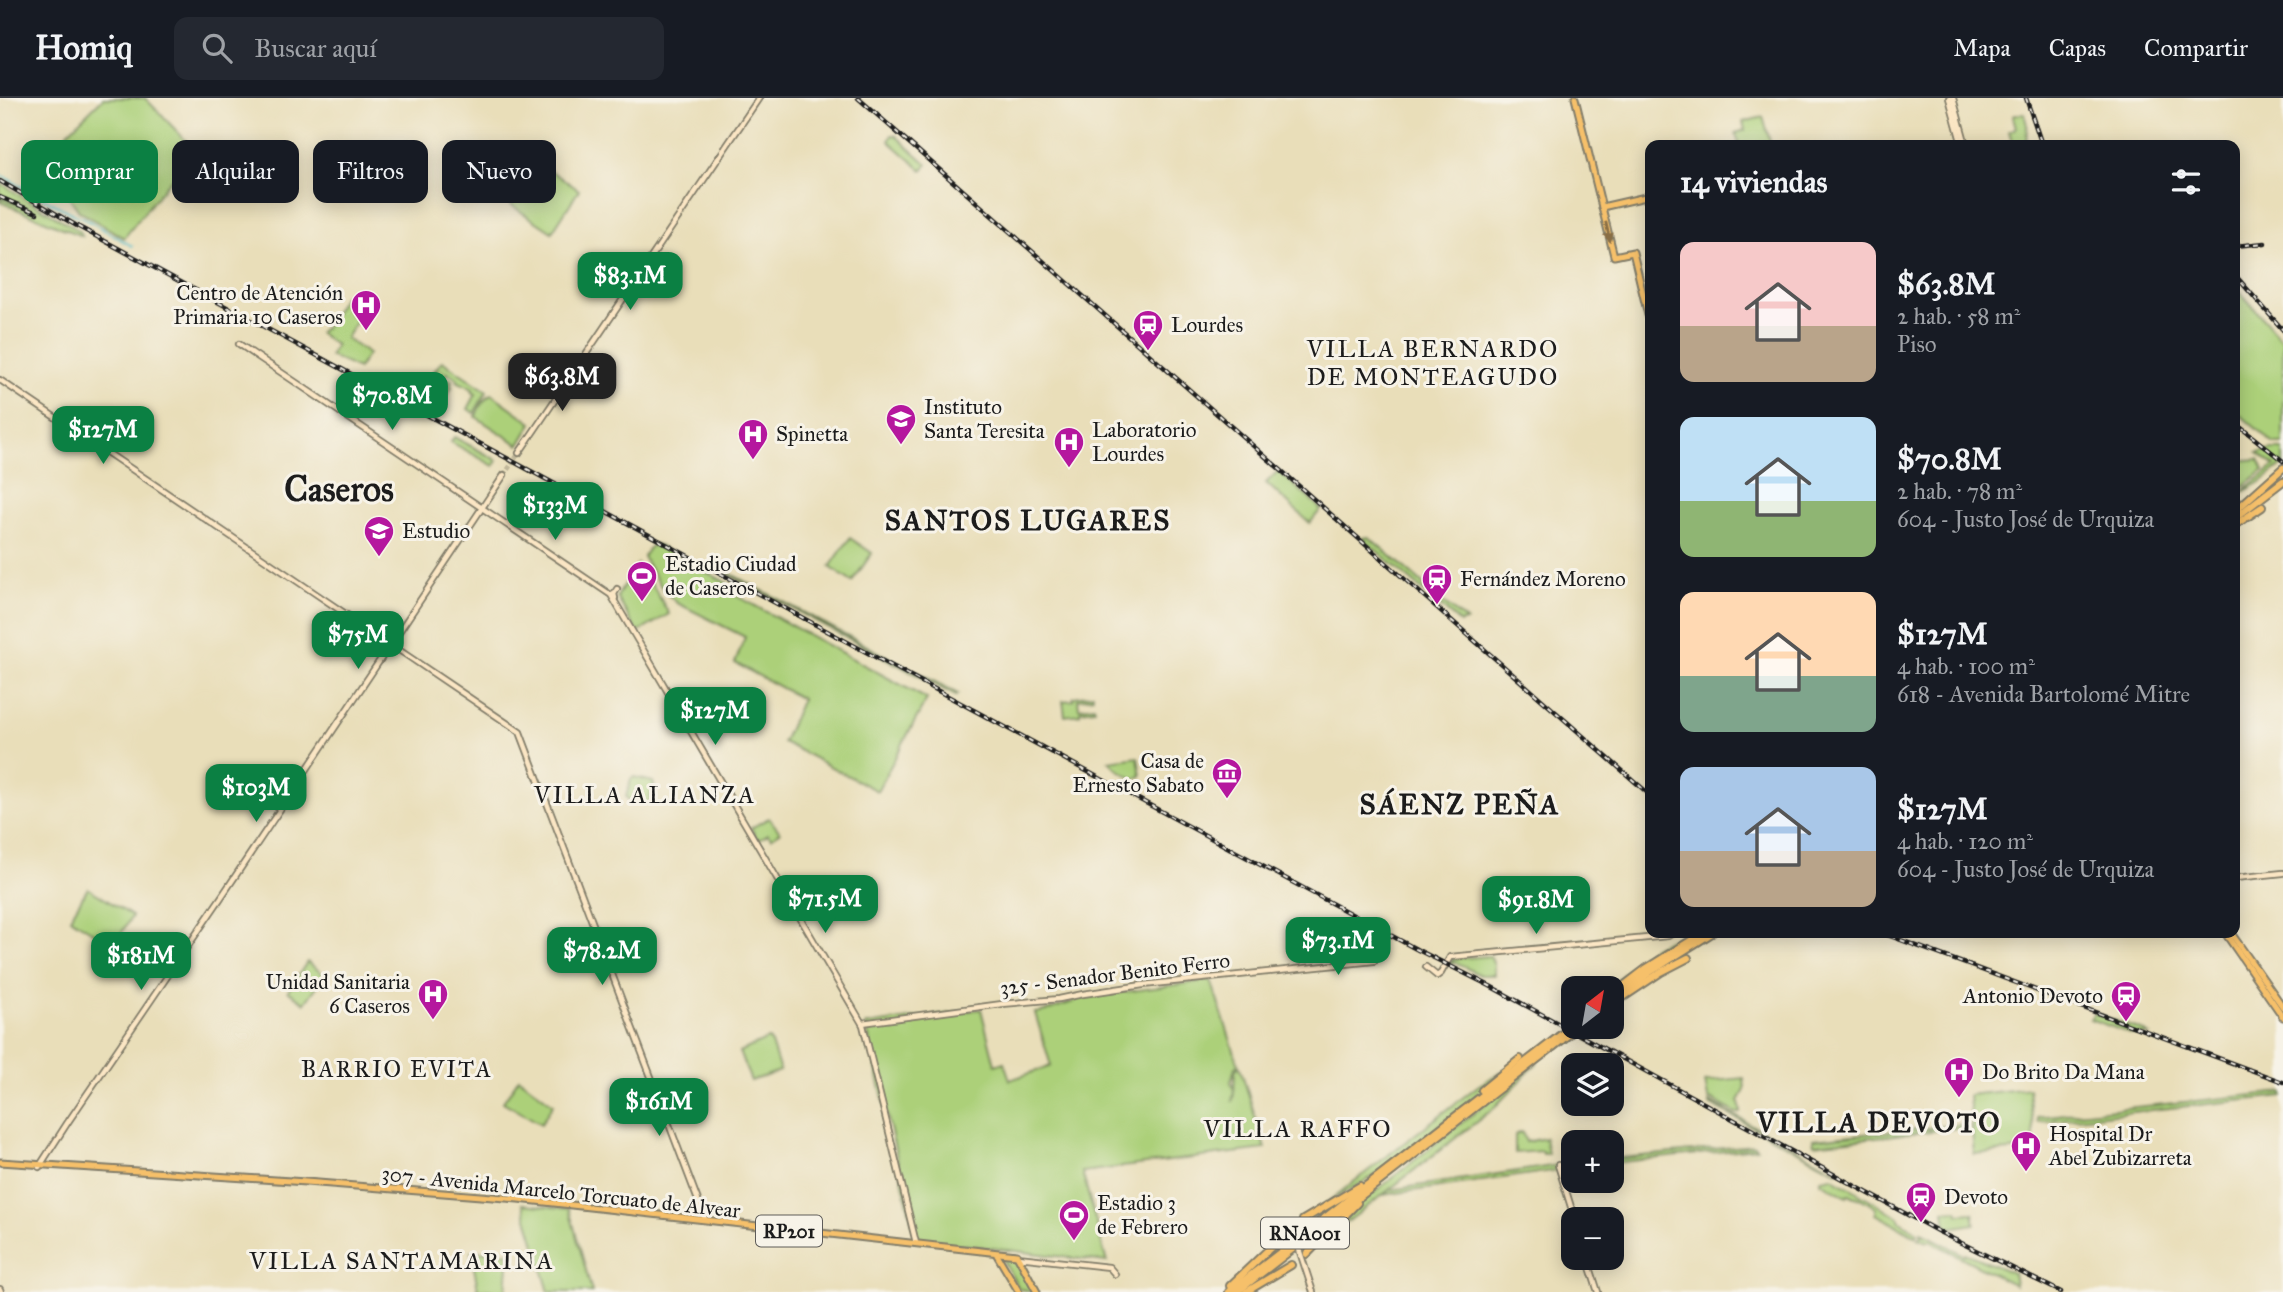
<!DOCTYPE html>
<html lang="es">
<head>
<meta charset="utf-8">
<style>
	body { margin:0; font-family:"IM FELL Great Primer",serif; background:#242831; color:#f1f3f6; height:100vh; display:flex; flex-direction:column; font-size:26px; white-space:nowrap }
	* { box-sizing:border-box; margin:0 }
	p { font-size:23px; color:#9ea1a6 }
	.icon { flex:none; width:38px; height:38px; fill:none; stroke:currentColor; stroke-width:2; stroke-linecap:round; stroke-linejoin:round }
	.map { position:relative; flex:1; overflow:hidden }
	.drawer { position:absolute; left:1645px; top:42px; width:595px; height:798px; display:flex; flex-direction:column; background:#171b24; border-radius:14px; box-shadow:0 4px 18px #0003 }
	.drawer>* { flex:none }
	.top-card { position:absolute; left:21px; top:42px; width:665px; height:63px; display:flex; gap:14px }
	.needle { width:46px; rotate:31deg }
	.fabs { position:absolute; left:1561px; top:878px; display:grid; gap:14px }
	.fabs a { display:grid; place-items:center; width:63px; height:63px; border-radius:14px; background:#171b24; box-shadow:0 4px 18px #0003; font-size:35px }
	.price { position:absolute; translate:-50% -60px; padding:0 16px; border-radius:14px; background:#0b8043; color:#fff; font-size:23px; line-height:46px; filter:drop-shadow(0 2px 4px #0008) }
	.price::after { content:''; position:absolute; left:50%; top:42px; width:21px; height:16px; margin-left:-10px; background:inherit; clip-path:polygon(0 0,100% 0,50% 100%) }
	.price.selected { background:#222; color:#fff }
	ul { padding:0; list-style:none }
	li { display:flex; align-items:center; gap:21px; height:175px; padding:0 35px }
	li span { display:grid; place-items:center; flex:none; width:196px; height:140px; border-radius:14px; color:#555 }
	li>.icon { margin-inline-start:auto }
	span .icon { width:84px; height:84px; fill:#fffc; stroke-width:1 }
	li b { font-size:30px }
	h2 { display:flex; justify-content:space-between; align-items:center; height:84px; padding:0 35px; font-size:30px }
	.tag { padding:0 24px; border-radius:14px; background:#171b24; box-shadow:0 4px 18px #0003; font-size:24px; line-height:63px }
	.tag.selected { background:#0b8043; color:#fff }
	header { display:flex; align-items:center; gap:42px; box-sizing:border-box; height:98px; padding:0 35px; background:#171b24; border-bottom:2px solid #363941 }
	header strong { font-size:33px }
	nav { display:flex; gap:38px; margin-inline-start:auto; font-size:24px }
	.search { width:490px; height:63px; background:#242831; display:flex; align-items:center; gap:18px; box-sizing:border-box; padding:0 24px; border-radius:14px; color:#9ea1a6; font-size:26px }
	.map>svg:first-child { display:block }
</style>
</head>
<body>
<header>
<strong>Homiq</strong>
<div class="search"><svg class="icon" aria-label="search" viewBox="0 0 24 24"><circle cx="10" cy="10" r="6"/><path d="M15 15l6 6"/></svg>Buscar aquí</div>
<nav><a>Mapa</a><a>Capas</a><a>Compartir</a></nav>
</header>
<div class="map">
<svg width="2283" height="1194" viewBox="0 0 2283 1194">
	<rect width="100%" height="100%" fill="#f7f3e8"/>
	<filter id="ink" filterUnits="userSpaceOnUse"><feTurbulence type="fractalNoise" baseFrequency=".0143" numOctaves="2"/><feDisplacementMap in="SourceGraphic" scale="14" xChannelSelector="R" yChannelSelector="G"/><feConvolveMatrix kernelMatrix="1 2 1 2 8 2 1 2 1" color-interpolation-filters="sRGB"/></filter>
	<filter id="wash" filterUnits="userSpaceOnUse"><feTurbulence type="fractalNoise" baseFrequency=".00686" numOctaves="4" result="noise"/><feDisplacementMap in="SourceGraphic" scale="28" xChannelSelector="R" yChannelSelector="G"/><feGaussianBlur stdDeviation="1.57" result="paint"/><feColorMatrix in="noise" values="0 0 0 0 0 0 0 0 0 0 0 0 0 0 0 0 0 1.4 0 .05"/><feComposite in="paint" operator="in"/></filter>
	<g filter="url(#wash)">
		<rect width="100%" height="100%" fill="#e9deb9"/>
		<!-- green -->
		<g fill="#acd079" stroke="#64764a" stroke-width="2">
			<polygon points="103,0 145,0 198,55 166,87 124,140 79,113 65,93 69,88 52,62 55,60 53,49"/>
			<polygon points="2024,15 2027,27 2026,47 2013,47 2009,33 2016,30 2013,18"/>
			<polygon points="1763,19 1771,47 1739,47 1736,35 1745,32 1743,24"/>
			<polygon points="892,37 895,37 927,66 924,72 922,72 889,43"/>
			<polygon points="539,65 579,92 552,134 511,107"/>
			<polygon points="0,85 80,133 82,138 0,104 0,100 18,107 0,98"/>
			<polygon points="2235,188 2283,243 2283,346 2274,346 2235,312"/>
			<polygon points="343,199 346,199 363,212 346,240 368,256 358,271 330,258 336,247 319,235 330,224"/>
			<polygon points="442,263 487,293 474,315 468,311 476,296 472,294 473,291 457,283 458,281 448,275 445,279 452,283 450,287 452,289 446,300 438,296 430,309 412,299 421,286 424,288 429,281 442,289 444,284 439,276 434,273"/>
			<path d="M492 296 532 325 519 347 476 319C477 312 485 299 492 296Z"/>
			<polygon points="454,339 497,362 494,368 451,344"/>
			<polygon points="2272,352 2283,352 2283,367 2261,384 2238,397 2275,368 2258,355"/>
			<polygon points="2259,361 2264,372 2235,395 2235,363"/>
			<polygon points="1278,373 1321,411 1310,425 1266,385"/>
			<polygon points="1369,439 1422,485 1425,490 1466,523 1460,525 1362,440"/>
			<polygon points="850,440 872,455 852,484 830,469"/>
			<polygon points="655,446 738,491 735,497 927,601 877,693 783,644 802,601 735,565 745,539 677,505 664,493 643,459 649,450"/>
			<polygon points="637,466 647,477 669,516 639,534 637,534 617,499"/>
			<polygon points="709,466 727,474 958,596 956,598"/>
			<polygon points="1093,596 1093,599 1078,601 1079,610 1094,608 1095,611 1080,613 1080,616 1065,618 1063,603 1073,602 1073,599"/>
			<polygon points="1138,659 1141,678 1134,681 1117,671 1109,663"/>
			<polygon points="634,679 653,684 654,687 649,704 646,706 629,702 626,699 631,681"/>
			<polygon points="769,720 780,734 771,740 768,736 758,742 751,730"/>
			<polygon points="1566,781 1569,803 1554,805 1551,783"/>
			<polygon points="88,790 132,818 114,847 70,820"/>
			<path d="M1684 835H1697L1644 868 1612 893 1609 891C1624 876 1637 860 1654 849 1662 844 1674 841 1684 835Z"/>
			<polygon points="1490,858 1494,867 1494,877 1480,877 1453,863 1452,866 1449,864 1452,861"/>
			<polygon points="307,864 325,877 305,905 288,893"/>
			<path d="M1211 882 1239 968 1235 969 1231 984 1234 992 1232 1004C1236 995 1233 982 1236 970L1240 969 1265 1051 1082 1074 1107 1164 916 1141 866 927 981 911 995 967 1004 964 1010 982 1051 968 1035 915C1049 914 1060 907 1074 904V901Z"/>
			<polygon points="2094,915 2144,933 2149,937 2131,936 2090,921"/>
			<polygon points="768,941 770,942 780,973 751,983 739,954"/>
			<polygon points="1538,964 1493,1011 1323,1143 1362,1104"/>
			<polygon points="1506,971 1460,1011 1377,1076 1325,1106 1479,987"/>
			<polygon points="519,980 553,1006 541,1026 503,1004"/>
			<polygon points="1744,980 1745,992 1739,1003 1741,1015 1736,1015 1708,1000 1705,984"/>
			<polygon points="2029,990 2035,1051 1974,1056 1969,997"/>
			<polygon points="2283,994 2283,998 2038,1024 2038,1019"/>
			<polygon points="1709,1004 1837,1073 1838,1074 1709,1006"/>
			<polygon points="1967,1026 1968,1029 1814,1046 1813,1041"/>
			<polygon points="1522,1034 1526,1044 1545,1040 1548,1056 1543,1056 1542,1053 1515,1055 1515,1037"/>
			<polygon points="1755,1047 1757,1050 1612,1065 1612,1061"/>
			<polygon points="1573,1065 1573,1070 1383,1097 1390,1092"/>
			<polygon points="1832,1079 1899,1119 1899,1122 1918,1134 1916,1138 1876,1116 1876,1110 1862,1101 1848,1097 1847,1099 1821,1084 1821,1081"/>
			<polygon points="523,1106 569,1111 592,1194 549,1194"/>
			<polygon points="1957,1112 1958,1116 1973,1115 1975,1126 1949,1130 1946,1128 1944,1113"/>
			<polygon points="1921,1134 1924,1135 1923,1138 1925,1136 1964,1157 1965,1155 2013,1175 2015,1187 1930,1143 1928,1144 1918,1140 1921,1138"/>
			<polygon points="471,1153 509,1155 506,1193 478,1191"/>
			<polygon points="1001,1159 1016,1161 1033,1193 1019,1191"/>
		</g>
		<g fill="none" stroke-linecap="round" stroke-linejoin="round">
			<!-- stream -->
			<g stroke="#4dbac7" stroke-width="2">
				<polyline points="0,77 79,119"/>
				<polyline points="82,119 132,148"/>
			</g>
		</g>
	</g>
	<g filter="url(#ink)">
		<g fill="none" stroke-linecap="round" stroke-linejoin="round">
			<!-- secondary-tunnel -->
			<polyline stroke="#c0b79a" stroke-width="4.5" stroke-dasharray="4.5 2" stroke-linecap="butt" points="504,377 519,355"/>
			<!-- secondary casing -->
			<g stroke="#827d6a" stroke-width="8">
				<g id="secondary">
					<polyline points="1949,0 1962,47"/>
					<polyline points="1953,0 1966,47"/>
					<polyline points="239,246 611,497 863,927 916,1145"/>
					<polyline points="0,282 520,634 705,1121"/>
					<polyline points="519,355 759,0"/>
					<polyline points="615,500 614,496 617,491"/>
					<polyline points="2235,780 2283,775"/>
					<polyline points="1426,869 1437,878 1441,875 1450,859 1668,838 1673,835"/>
					<polyline points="862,925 1002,906 1059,901 1083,896 1143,887 1374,863"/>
					<polyline points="1558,1067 1575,1122"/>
					<polyline points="39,1069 68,1024 220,801 504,377"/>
					<polyline points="1292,1129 1295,1138"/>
					<polyline points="1299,1151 1313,1194"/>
					<polyline points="1018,1159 1109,1169 1115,1176"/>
					<polyline points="1587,1160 1598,1194"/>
					<polyline points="0,1191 1,1194"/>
				</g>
			</g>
			<!-- primary casing -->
			<g stroke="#827d6a" stroke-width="9">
				<g id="primary">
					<polyline points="1575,0 1614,158 1633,154 1650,226"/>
					<polyline points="1602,109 1650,98"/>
					<polyline points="2225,835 2283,919"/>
					<polyline points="2231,835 2283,909"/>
					<polyline points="0,1064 306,1084 518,1101 1017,1157 1037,1194"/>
					<polyline points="997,1157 1019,1194"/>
				</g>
			</g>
			<!-- motorway casing -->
			<g stroke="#827d6a" stroke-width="10">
				<g id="motorway">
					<polyline points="2235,413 2283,370"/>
					<polyline points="2235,420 2283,383"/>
					<polyline points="2235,427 2262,409"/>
					<polyline points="1612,897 1647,870 1703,835"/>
					<polyline points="1619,902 1661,874 1688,860"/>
					<polyline points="1612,903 1650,874 1712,835"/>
					<polyline points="1482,992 1520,961"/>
					<polyline points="1303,1122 1360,1088"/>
					<polyline points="1307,1156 1357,1105"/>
					<polyline points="1230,1188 1287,1134"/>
					<polyline points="1229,1194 1558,939"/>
					<polyline points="1237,1194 1562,942"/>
					<polyline points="1246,1194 1291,1167"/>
				</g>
			</g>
			<!-- secondary -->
			<use href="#secondary" stroke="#fbe6c4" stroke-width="4.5"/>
			<!-- primary -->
			<use href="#primary" stroke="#f6c06b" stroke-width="5"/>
			<!-- motorway -->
			<use href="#motorway" stroke="#f6c06b" stroke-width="6"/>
			<!-- rail casing -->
			<g stroke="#1c1c1c" stroke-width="4.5">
				<g id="rail">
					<polyline points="858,0 1650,697"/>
					<polyline points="2026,0 2042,47"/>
					<polyline points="0,83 77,128 1418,852 1490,888 1939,1134 2061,1194"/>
					<polyline points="0,99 37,115"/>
					<polyline points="2235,148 2265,145"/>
					<polyline points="2235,177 2283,232"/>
					<polyline points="2235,325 2283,363"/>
					<polyline points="1882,835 2283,984"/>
				</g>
			</g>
			<!-- rail -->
			<use href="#rail" stroke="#f7f3e8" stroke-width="2" stroke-dasharray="5" stroke-linecap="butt"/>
			<!-- secondary-bridge casing -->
			<g stroke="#827d6a" stroke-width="8" stroke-linecap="butt">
				<polyline id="secondary-bridge" points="1295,1138 1299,1151"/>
			</g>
			<!-- motorway-bridge casing -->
			<g stroke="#827d6a" stroke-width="10" stroke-linecap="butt">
				<g id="motorway-bridge">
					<polyline points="1558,939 1573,927"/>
					<polyline points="1562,942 1578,929"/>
				</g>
			</g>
			<!-- secondary-bridge -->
			<use href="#secondary-bridge" stroke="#fbe6c4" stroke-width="4.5"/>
			<!-- motorway-bridge -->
			<use href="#motorway-bridge" stroke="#f6c06b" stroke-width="6"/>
		</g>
		<!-- one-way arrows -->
		<defs><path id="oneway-solid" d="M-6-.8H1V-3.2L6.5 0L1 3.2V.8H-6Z" transform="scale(1.75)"/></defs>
		<use fill="#896e44" href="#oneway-solid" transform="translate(1608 134) rotate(77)"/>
	</g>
	<!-- icons -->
	<defs>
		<g id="hospital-pin" transform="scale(1.575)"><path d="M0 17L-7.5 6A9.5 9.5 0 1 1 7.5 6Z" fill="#b5179e" stroke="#f7f3e8"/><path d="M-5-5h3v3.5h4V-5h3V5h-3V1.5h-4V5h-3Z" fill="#fff"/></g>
		<g id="station-pin" transform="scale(1.575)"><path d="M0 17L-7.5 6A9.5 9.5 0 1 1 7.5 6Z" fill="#b5179e" stroke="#f7f3e8"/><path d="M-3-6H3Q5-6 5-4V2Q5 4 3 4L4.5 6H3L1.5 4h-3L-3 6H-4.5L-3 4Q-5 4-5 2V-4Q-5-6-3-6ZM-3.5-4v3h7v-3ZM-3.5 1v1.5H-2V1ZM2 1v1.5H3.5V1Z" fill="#fff"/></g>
		<g id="university-pin" transform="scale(1.575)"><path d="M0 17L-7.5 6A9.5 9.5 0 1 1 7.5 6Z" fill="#b5179e" stroke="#f7f3e8"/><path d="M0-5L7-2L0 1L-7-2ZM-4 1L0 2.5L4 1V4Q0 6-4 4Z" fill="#fff"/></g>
		<g id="stadium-pin" transform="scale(1.575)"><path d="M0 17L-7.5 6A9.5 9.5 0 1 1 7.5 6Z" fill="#b5179e" stroke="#f7f3e8"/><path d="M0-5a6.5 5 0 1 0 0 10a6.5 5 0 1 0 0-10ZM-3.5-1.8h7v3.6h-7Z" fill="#fff"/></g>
		<g id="museum-pin" transform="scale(1.575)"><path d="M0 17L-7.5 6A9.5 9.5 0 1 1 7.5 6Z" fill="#b5179e" stroke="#f7f3e8"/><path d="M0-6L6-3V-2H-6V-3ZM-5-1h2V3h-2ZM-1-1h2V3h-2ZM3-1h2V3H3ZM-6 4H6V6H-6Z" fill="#fff"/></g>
	</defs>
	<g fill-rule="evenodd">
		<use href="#hospital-pin" x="366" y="207"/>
		<use href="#station-pin" x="1148" y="227"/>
		<use href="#university-pin" x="901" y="321"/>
		<use href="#hospital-pin" x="753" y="336"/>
		<use href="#hospital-pin" x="1069" y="344"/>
		<use href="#university-pin" x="379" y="433"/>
		<use href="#stadium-pin" x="642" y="478"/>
		<use href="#station-pin" x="1437" y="481"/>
		<use href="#museum-pin" x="1227" y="675"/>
		<use href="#hospital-pin" x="433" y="896"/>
		<use href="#station-pin" x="2126" y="898"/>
		<use href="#hospital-pin" x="1959" y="974"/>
		<use href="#hospital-pin" x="2026" y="1048"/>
		<use href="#station-pin" x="1921" y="1099"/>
		<use href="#stadium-pin" x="1074" y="1117"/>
	</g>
	<g text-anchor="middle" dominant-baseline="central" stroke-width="6" stroke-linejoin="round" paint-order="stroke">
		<!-- shield labels -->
		<g fill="#f7f3e8" stroke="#5e5c59" stroke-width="2">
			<rect x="756" y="1117.5" width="66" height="31" rx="5"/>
			<rect x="1261" y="1119.5" width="88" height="31" rx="5"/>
		</g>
		<g font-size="19" font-weight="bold" fill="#1c1c1c">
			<text x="789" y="1133">RP201</text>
			<text x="1305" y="1135">RNA001</text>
		</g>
		<!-- poi labels -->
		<g font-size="21" fill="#1c1c1c" stroke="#f7f3e8" text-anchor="start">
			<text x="343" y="195" text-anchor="end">Centro de Atención<tspan x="343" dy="24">Primaria 10 Caseros</tspan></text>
			<text x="1171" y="227">Lourdes</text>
			<text x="924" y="309">Instituto<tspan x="924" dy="24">Santa Teresita</tspan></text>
			<text x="1092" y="332">Laboratorio<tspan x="1092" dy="24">Lourdes</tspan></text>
			<text x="776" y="336">Spinetta</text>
			<text x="402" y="433">Estudio</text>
			<text x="665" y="466">Estadio Ciudad<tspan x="665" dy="24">de Caseros</tspan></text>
			<text x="1460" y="481">Fernández Moreno</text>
			<text x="1204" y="663" text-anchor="end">Casa de<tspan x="1204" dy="24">Ernesto Sabato</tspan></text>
			<text x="410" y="884" text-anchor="end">Unidad Sanitaria<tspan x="410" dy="24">6 Caseros</tspan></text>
			<text x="2103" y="898" text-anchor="end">Antonio Devoto</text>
			<text x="1982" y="974">Do Brito Da Mana</text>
			<text x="2049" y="1036">Hospital Dr<tspan x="2049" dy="24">Abel Zubizarreta</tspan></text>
			<text x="1944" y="1099">Devoto</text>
			<text x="1097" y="1105">Estadio 3<tspan x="1097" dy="24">de Febrero</tspan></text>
		</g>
		<!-- street labels -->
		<g font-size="21" fill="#1c1c1c" stroke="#f7f3e8">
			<text transform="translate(1115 876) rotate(-7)">325 - Senador Benito Ferro</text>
			<text transform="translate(561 1094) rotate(6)">307 - Avenida Marcelo Torcuato de Alvear</text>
		</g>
		<!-- neighbourhood labels -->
		<g font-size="23" letter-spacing="2" fill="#1c1c1c" stroke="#f7f3e8">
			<text x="397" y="971">BARRIO EVITA</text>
		</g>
		<!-- quarter labels -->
		<g font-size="24" letter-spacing="2" fill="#1c1c1c" stroke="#f7f3e8">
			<text x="1433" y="251">VILLA BERNARDO<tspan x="1433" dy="28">DE MONTEAGUDO</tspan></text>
			<text x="645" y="697">VILLA ALIANZA</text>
			<text x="1298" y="1031">VILLA RAFFO</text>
			<text x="402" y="1163">VILLA SANTAMARINA</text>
		</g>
		<!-- district labels -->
		<g font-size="28" font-weight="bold" letter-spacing="2" fill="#1c1c1c" stroke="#f7f3e8">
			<text x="1028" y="422">SANTOS LUGARES</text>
			<text x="1460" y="706">SÁENZ PEÑA</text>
			<text x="1879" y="1024">VILLA DEVOTO</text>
		</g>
		<!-- town labels -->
		<g font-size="35" font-weight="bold" fill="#1c1c1c" stroke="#f7f3e8">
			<text x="339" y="391">Caseros</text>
		</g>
	</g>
</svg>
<div class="fabs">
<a><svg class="needle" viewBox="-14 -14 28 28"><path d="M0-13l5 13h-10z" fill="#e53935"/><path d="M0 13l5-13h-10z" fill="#9ea1a6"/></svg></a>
<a><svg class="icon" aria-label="layers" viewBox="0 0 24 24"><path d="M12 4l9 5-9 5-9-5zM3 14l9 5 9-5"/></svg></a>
<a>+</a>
<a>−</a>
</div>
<b class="price" style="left:630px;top:214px">$83.1M</b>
<b class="price selected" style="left:562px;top:315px">$63.8M</b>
<b class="price" style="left:392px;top:334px">$70.8M</b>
<b class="price" style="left:103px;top:368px">$127M</b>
<b class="price" style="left:555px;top:444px">$133M</b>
<b class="price" style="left:358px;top:573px">$75M</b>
<b class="price" style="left:715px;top:649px">$127M</b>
<b class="price" style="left:256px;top:726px">$103M</b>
<b class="price" style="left:825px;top:837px">$71.5M</b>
<b class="price" style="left:1536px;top:838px">$91.8M</b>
<b class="price" style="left:1338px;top:879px">$73.1M</b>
<b class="price" style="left:602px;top:889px">$78.2M</b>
<b class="price" style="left:141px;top:894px">$181M</b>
<b class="price" style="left:659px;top:1040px">$161M</b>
<div class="top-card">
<a class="tag selected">Comprar</a>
<a class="tag">Alquilar</a>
<a class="tag">Filtros</a>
<a class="tag">Nuevo</a>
</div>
<section class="drawer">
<h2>14 viviendas<svg class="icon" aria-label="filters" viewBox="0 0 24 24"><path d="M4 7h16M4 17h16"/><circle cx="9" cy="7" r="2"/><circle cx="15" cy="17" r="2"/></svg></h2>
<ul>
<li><span style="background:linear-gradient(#f6c9c9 60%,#b9a48a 0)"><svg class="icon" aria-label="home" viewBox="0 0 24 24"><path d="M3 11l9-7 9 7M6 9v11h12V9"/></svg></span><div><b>$63.8M</b><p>2 hab. · 58 m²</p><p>Piso</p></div></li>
<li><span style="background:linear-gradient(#bfe0f5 60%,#8fb573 0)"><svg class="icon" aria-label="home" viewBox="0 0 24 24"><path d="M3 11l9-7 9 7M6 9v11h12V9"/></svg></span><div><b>$70.8M</b><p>2 hab. · 78 m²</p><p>604 - Justo José de Urquiza</p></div></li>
<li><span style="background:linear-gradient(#ffd9b3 60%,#7fa58c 0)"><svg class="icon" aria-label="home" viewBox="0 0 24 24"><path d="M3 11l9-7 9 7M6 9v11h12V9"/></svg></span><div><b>$127M</b><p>4 hab. · 100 m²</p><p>618 - Avenida Bartolomé Mitre</p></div></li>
<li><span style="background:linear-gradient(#a9c7e8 60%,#b9a48a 0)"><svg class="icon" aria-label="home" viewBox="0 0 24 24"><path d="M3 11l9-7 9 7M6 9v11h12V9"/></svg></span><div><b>$127M</b><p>4 hab. · 120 m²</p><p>604 - Justo José de Urquiza</p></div></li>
</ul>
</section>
</div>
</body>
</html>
